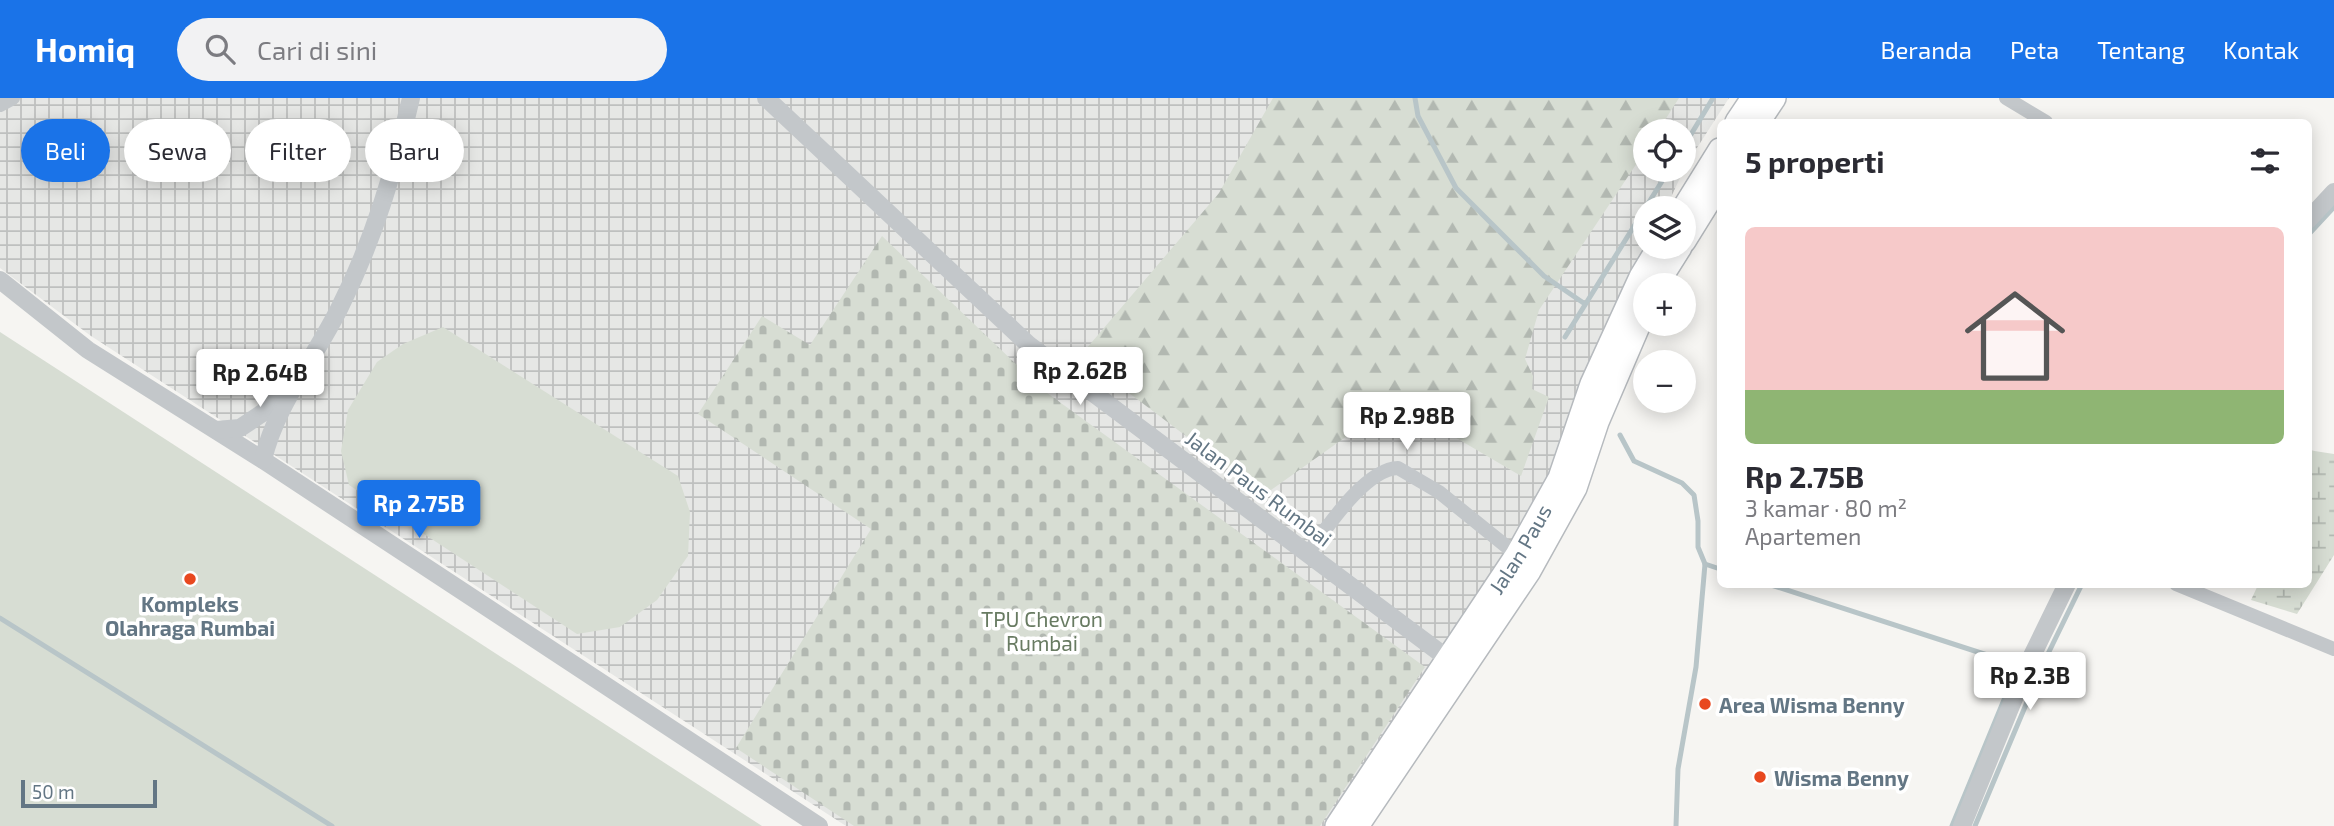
<!DOCTYPE html>
<html lang="id">
<head>
<meta charset="utf-8">
<style>
	body { margin:0; font-family:"Exo 2",sans-serif; background:#f2f2f3; color:#2b2b33; height:100vh; display:flex; flex-direction:column; font-size:26px; white-space:nowrap }
	* { box-sizing:border-box; margin:0 }
	p { font-size:23px; color:#7c7c81 }
	.icon { flex:none; width:38px; height:38px; fill:none; stroke:currentColor; stroke-width:2; stroke-linecap:round; stroke-linejoin:round }
	.map { position:relative; flex:1; overflow:hidden }
	.details { position:absolute; left:1717px; top:21px; width:595px; height:469px; display:flex; flex-direction:column; background:#fff; border-radius:10px; box-shadow:0 4px 18px #0003 }
	.details>* { flex:none }
	.top-card { position:absolute; left:21px; top:21px; width:665px; height:63px; display:flex; gap:14px }
	.buttons { position:absolute; left:1633px; top:21px; display:grid; gap:14px }
	.buttons a { display:grid; place-items:center; width:63px; height:63px; border-radius:50%; background:#fff; box-shadow:0 4px 18px #0003; font-size:35px }
	.scale { position:absolute; left:21px; bottom:18px; width:136px; box-sizing:border-box; padding-left:7px; border:4px solid #637684; border-top:0; font-size:19px; line-height:24px; white-space:nowrap; color:#637684; -webkit-text-stroke:5px #fff; paint-order:stroke }
	.price { position:absolute; translate:-50% -60px; padding:0 16px; border-radius:7px; background:#fff; color:#222; font-size:23px; line-height:46px; filter:drop-shadow(0 2px 4px #0008) }
	.price::after { content:''; position:absolute; left:50%; top:42px; width:21px; height:16px; margin-left:-10px; background:inherit; clip-path:polygon(0 0,100% 0,50% 100%) }
	.price.selected { background:#1a73e8; color:#fff }
	ul { padding:0; list-style:none }
	li { display:grid; align-content:center; gap:14px; height:371px; padding:0 28px }
	li+li { border-top:2px solid #e1e1e2 }
	li span { display:grid; place-items:center; height:217px; border-radius:10px; color:#555 }
	li>.icon { margin-inline-start:auto }
	span .icon { width:126px; height:126px; fill:#fffc; stroke-width:1 }
	li b { font-size:30px }
	h2 { display:flex; justify-content:space-between; align-items:center; height:84px; padding:0 28px; font-size:30px }
	.tag { padding:0 24px; border-radius:32px; background:#fff; box-shadow:0 4px 18px #0003; font-size:24px; line-height:63px }
	.tag.selected { background:#1a73e8; color:#fff }
	header { display:flex; align-items:center; gap:42px; box-sizing:border-box; height:98px; padding:0 35px; background:#1a73e8; color:#fff }
	header strong { font-size:33px }
	nav { display:flex; gap:38px; margin-inline-start:auto; font-size:24px }
	.search { width:490px; height:63px; background:#f2f2f3; display:flex; align-items:center; gap:18px; box-sizing:border-box; padding:0 24px; border-radius:38px; color:#7c7c81; font-size:26px }
	.map>svg:first-child { display:block }
</style>
</head>
<body>
<header>
<strong>Homiq</strong>
<div class="search"><svg class="icon" aria-label="search" viewBox="0 0 24 24"><circle cx="10" cy="10" r="6"/><path d="M15 15l6 6"/></svg>Cari di sini</div>
<nav><a>Beranda</a><a>Peta</a><a>Tentang</a><a>Kontak</a></nav>
</header>
<div class="map">
<svg width="2334" height="728" viewBox="0 0 2334 728">
	<defs>
		<pattern id="industrial-grid" width="8" height="8" patternUnits="userSpaceOnUse" patternTransform="scale(1.75)"><rect width="8" height="8" fill="#e6e7e5"/><path d="M0 4h8M4 0v8" fill="none" stroke="#bec0bf"/></pattern>
		<pattern id="forest-firs" width="22" height="20" patternUnits="userSpaceOnUse" patternTransform="scale(1.75)"><rect width="22" height="20" fill="#d7ddd3"/><path d="M5 1l3.5 6h-7zM16 11l3.5 6h-7z" fill="#b2b8b1"/></pattern>
		<pattern id="wetland-marsh" width="20" height="14" patternUnits="userSpaceOnUse" patternTransform="scale(1.75)"><rect width="20" height="14" fill="#d7ddd3"/><path d="M1 5h8M5 5V1M11 12h8M15 12V8" fill="none" stroke="#b2b8b1"/></pattern>
		<pattern id="cemetery-stones" width="16" height="16" patternUnits="userSpaceOnUse" patternTransform="scale(1.75)"><rect width="16" height="16" fill="#d7ddd3"/><path d="M2 7V4a2 2 0 0 1 4 0v3zM10 15v-3a2 2 0 0 1 4 0v3z" fill="#b2b8b1"/></pattern>
	</defs>
	<rect width="100%" height="100%" fill="#f6f5f2"/>
	<!-- industrial -->
	<path fill="url(#industrial-grid)" fill-rule="evenodd" d="M0 0H1729L1686 67 1666 110H1645V149H1648L1562 378 1329 728H846L91 238 0 170ZM1645 33H1684V72H1645Z"/>
	<!-- forest -->
	<polygon fill="url(#forest-firs)" points="1273,0 1679,0 1658,33 1645,33 1645,53 1539,212 1525,261 1533,278 1532,291 1549,299 1521,378 1395,304 1264,397 1080,258 1219,95"/>
	<!-- wetland -->
	<polygon fill="url(#wetland-marsh)" points="2308,352 2334,356 2334,457 2297,516 2251,502 2258,487 2308,486"/>
	<!-- cemetery -->
	<polygon fill="url(#cemetery-stones)" points="882,138 1043,292 1425,569 1320,728 854,728 736,650 871,431 698,316 762,218 810,247"/>
	<!-- pitch -->
	<g fill="#d7ddd3">
		<polygon points="443,229 678,378 690,414 688,458 657,502 620,529 577,536 349,387 341,353 348,312 377,264 403,246"/>
		<polygon points="0,234 762,728 0,728"/>
	</g>
	<g fill="none" stroke-linecap="round" stroke-linejoin="round">
		<!-- stream -->
		<g stroke="#b8c5c8" stroke-width="5">
			<polyline points="1415,0 1418,18 1456,90 1544,178 1585,206"/>
			<polyline points="1684,48 1713,0"/>
			<polyline points="2308,137 2334,109"/>
			<polyline points="1565,239 1669,72"/>
			<polyline points="1620,337 1634,363 1682,385 1694,397 1698,423 1698,449 1705,466 1696,569 1678,671 1676,728"/>
			<polyline points="1705,466 1720,471"/>
			<polyline points="1768,486 2018,567"/>
			<polyline points="0,520 332,728"/>
			<polyline points="1952,728 2020,563"/>
			<polyline points="1975,728 2043,566 2082,486"/>
		</g>
		<!-- primary casing -->
		<g stroke="#b6babe" stroke-width="26">
			<g id="primary">
				<polyline points="1737,24 1753,0"/>
				<polyline points="1758,24 1774,0"/>
				<polyline points="1684,110 1720,52"/>
				<polyline points="1684,143 1720,85"/>
				<polyline points="1656,187 1680,149"/>
				<path id="s1" d="M1337 728 1517 457 1560 380 1592 286 1641 179 1659 149"/>
				<polyline points="1357,728 1529,473 1575,390 1597,324 1645,212"/>
			</g>
		</g>
		<!-- minor -->
		<g stroke="#c3c7ca" stroke-width="14">
			<polyline points="2006,0 2046,24"/>
			<polyline points="0,7 13,0"/>
			<path d="M1308 455C1326 431 1365 371 1398 370L1439 394 1517 457"/>
			<polyline points="2176,486 2334,551"/>
		</g>
		<!-- tertiary -->
		<g stroke="#c3c7ca" stroke-width="18">
			<polyline points="766,0 1029,247 1447,560"/>
			<polyline points="2308,122 2334,94"/>
			<polyline points="0,182 88,252 263,362 819,728"/>
			<polyline points="216,332 240,330 264,314 285,291"/>
			<path d="M263 362C276 306 315 260 340 209 374 141 394 73 411 0"/>
			<polyline points="1962,728 2028,566 2067,486"/>
		</g>
		<!-- primary -->
		<use href="#primary" stroke="#fff" stroke-width="23"/>
	</g>
	<!-- markers -->
	<g fill="#e8481f" stroke="#fff" stroke-width="2.5">
		<circle cx="190" cy="481" r="7"/>
		<circle cx="1705" cy="606" r="7"/>
		<circle cx="1760" cy="679" r="7"/>
	</g>
	<g text-anchor="middle" dominant-baseline="central" stroke-width="7" stroke-linejoin="round" paint-order="stroke">
		<!-- street labels -->
		<g font-size="21" fill="#637684" stroke="#fff">
			<text transform="translate(1259 390) rotate(37)">Jalan Paus Rumbai</text>
			<text stroke="none"><textPath href="#s1" startOffset="332">Jalan Paus</textPath></text>
		</g>
		<!-- poi labels -->
		<g font-size="21" font-weight="bold" fill="#637684" stroke="#fff" text-anchor="start">
			<text x="190" y="505" text-anchor="middle">Kompleks<tspan x="190" dy="24">Olahraga Rumbai</tspan></text>
			<text x="1719" y="606">Area Wisma Benny</text>
			<text x="1774" y="679">Wisma Benny</text>
		</g>
		<!-- park labels -->
		<g font-size="21" fill="#687b62" stroke="#fff">
			<text x="1042" y="520">TPU Chevron<tspan x="1042" dy="24">Rumbai</tspan></text>
		</g>
	</g>
</svg>
<div class="buttons">
<a><svg class="icon" aria-label="locate" viewBox="0 0 24 24"><circle cx="12" cy="12" r="6"/><path d="M12 2v4M12 18v4M2 12h4M18 12h4"/></svg></a>
<a><svg class="icon" aria-label="layers" viewBox="0 0 24 24"><path d="M12 4l9 5-9 5-9-5zM3 14l9 5 9-5"/></svg></a>
<a>+</a>
<a>−</a>
</div>
<div class="scale">50 m</div>
<b class="price" style="left:1080px;top:309px">Rp 2.62B</b>
<b class="price" style="left:260px;top:311px">Rp 2.64B</b>
<b class="price" style="left:1407px;top:354px">Rp 2.98B</b>
<b class="price selected" style="left:419px;top:442px">Rp 2.75B</b>
<b class="price" style="left:2030px;top:614px">Rp 2.3B</b>
<div class="top-card">
<a class="tag selected">Beli</a>
<a class="tag">Sewa</a>
<a class="tag">Filter</a>
<a class="tag">Baru</a>
</div>
<section class="details">
<h2>5 properti<svg class="icon" aria-label="filters" viewBox="0 0 24 24"><path d="M4 7h16M4 17h16"/><circle cx="9" cy="7" r="2"/><circle cx="15" cy="17" r="2"/></svg></h2>
<ul>
<li><span style="background:linear-gradient(#f6c9c9 75%,#8fb573 0)"><svg class="icon" aria-label="home" viewBox="0 0 24 24"><path d="M3 11l9-7 9 7M6 9v11h12V9"/></svg></span><div><b>Rp 2.75B</b><p>3 kamar · 80 m²</p><p>Apartemen</p></div></li>
</ul>
</section>
</div>
</body>
</html>
